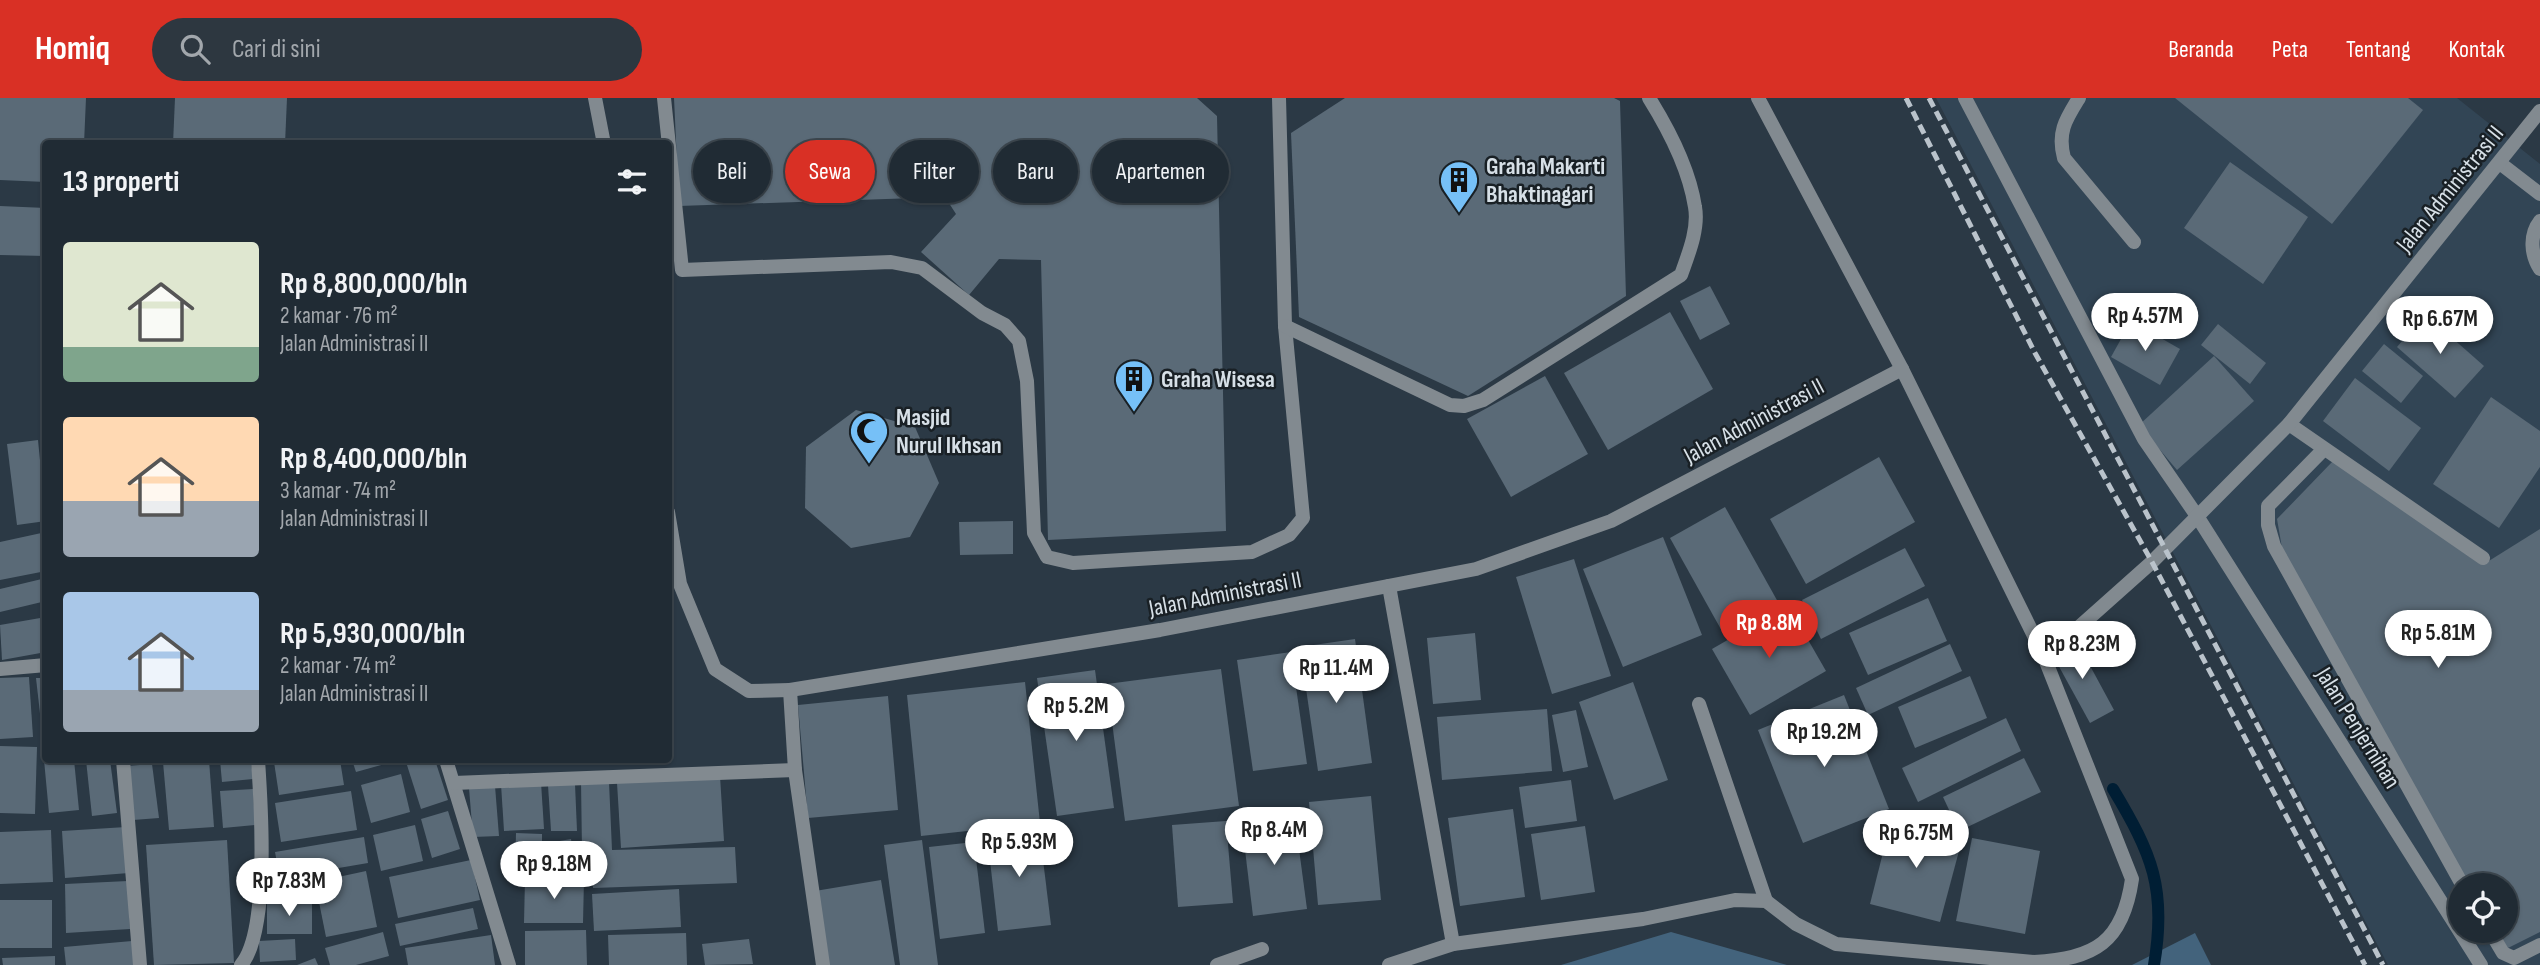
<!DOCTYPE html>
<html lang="id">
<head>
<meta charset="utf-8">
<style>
	body { margin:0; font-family:"Sofia Sans Condensed",sans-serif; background:#2d3740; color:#f1f3f6; height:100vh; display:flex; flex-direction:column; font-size:26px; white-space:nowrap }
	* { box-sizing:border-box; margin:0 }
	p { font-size:23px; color:#a2a7ac }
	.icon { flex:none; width:38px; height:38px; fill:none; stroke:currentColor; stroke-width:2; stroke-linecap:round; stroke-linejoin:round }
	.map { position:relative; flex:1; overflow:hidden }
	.sheet { position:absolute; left:42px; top:42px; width:630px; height:623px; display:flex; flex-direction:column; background:#202b34; border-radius:7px; box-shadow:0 2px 5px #0004,0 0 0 2px #3d474f }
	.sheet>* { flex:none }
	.top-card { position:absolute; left:693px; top:42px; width:665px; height:63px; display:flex; gap:14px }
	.controls { position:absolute; left:2448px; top:775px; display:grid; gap:14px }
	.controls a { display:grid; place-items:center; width:70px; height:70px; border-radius:50%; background:#202b34; box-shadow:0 2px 5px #0004,0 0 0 2px #3d474f; font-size:35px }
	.price { position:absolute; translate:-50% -60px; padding:0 16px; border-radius:24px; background:#fff; color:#222; font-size:23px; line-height:46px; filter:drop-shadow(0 2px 4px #0008) }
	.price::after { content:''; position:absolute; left:50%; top:42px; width:21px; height:16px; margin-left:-10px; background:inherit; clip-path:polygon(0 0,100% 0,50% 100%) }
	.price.active { background:#d93025; color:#fff }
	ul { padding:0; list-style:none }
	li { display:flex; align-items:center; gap:21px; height:175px; padding:0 21px }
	li span { display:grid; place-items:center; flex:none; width:196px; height:140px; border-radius:7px; color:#555 }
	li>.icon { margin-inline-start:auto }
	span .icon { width:84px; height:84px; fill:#fffc; stroke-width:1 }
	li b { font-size:30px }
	h2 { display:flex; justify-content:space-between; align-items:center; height:84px; padding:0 21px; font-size:30px }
	.tag { padding:0 24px; border-radius:32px; background:#202b34; box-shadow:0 2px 5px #0004,0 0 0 2px #3d474f; font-size:24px; line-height:63px }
	.tag.active { background:#d93025; color:#fff }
	header { display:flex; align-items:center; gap:42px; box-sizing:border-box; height:98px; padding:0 35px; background:#d93025; color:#fff }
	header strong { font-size:33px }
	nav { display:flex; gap:38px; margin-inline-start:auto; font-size:24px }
	.search { width:490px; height:63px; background:#2d3740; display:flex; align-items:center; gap:18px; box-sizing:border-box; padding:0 24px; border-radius:38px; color:#a2a7ac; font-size:26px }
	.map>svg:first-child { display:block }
</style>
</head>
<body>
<header>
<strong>Homiq</strong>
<div class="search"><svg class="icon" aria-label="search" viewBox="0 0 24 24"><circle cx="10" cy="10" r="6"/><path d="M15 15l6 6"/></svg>Cari di sini</div>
<nav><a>Beranda</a><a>Peta</a><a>Tentang</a><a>Kontak</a></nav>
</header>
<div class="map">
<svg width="2540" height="867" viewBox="0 0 2540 867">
	<rect width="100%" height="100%" fill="#2b3945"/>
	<!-- built -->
	<path fill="#324555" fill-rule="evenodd" d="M1936 0H2457L2540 66V867H2388ZM2460 788H2506V833H2460Z"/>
	<!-- green -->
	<g fill="#43637c">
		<polygon points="1671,834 1787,867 1561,867"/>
		<polygon points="2195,835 2211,867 2132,867"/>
	</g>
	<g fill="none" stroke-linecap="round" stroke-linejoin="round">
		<!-- stream -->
		<path stroke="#001e34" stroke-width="12" d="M2113 691C2152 756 2167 791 2154 867"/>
	</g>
	<!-- building -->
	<g fill="#5a6a77">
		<polygon points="0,0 86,0 84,46 46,46 46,84 0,82"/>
		<polygon points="175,0 287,0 285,46 173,46"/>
		<polygon points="674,0 1197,0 1217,18 1226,433 1048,442 1041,162 999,161 969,197 921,154 956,116 945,99 679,108"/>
		<polygon points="1345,0 1614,0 1620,3 1626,198 1468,298 1299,219 1291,35"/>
		<polygon points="2175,0 2408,0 2423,12 2332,126"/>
		<polygon points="303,42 337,43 337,46 303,46"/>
		<polygon points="2230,64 2308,119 2263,186 2184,130"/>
		<polygon points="0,108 46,110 46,158 0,157"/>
		<polygon points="1710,188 1730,226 1700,242 1680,203"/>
		<polygon points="1670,214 1713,291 1608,352 1564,275"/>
		<polygon points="2425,216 2484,268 2455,300 2397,249"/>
		<polygon points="2131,223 2180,251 2160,287 2111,259"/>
		<polygon points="2218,226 2266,265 2250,286 2201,247"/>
		<polygon points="2384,246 2423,278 2401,305 2362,273"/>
		<polygon points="2214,258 2254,303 2177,372 2139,327"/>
		<polygon points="1545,278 1588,356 1511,399 1467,321"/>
		<polygon points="2355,280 2421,330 2389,373 2323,323"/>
		<polygon points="2491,299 2540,333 2540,369 2499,430 2433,386"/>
		<polygon points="856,312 915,329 939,385 910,439 851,450 805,410 806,349"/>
		<polygon points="38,342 46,423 17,427 7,346"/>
		<polygon points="1879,359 1915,424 1806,486 1770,421"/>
		<polygon points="2333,363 2484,466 2540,431 2540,834 2506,851 2496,833 2506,833 2506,788 2470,788 2282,450 2277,421"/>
		<polygon points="1725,409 1778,504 1723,535 1670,440"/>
		<polygon points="1013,423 1013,456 960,457 959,424"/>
		<polygon points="46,434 46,473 0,482 0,444"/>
		<polygon points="1663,439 1702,537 1623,569 1583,471"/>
		<polygon points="1905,450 1925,488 1821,541 1802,502"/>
		<polygon points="1574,461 1611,578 1552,596 1516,479"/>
		<polygon points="46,480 46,503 0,514 0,491"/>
		<polygon points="1928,500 1947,543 1868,577 1849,535"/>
		<polygon points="1788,507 1826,573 1750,617 1712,551"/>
		<polygon points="46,519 46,554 2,562 0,527"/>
		<polygon points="1475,535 1481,602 1433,606 1427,540"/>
		<polygon points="2075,540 2114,612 2090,625 2051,554"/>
		<polygon points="1355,541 1372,665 1318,673 1300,549"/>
		<polygon points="1950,546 1962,573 1868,617 1856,590"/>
		<polygon points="1291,554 1307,666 1253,673 1237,562"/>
		<polygon points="1221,571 1239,708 1125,723 1107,586"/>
		<polygon points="1095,572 1114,710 1057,718 1037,580"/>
		<polygon points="1970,578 1987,620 1915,650 1898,609"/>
		<polygon points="29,579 33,639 0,641 0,580"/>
		<polygon points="36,580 46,580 46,642 43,642"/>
		<polygon points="1025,584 1040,725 921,738 907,597"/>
		<polygon points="1633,584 1668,682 1614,702 1579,604"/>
		<polygon points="1844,597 1889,711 1803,745 1758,632"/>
		<polygon points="888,598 898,712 808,720 798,607"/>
		<polygon points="1547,611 1552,673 1442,682 1437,619"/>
		<polygon points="1576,612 1588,669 1563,674 1552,617"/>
		<polygon points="2006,620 2021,653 1918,704 1902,670"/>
		<polygon points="0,648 37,649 35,716 0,715"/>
		<polygon points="2024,660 2041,694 1959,733 1943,699"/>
		<polygon points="44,662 74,662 79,712 49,715"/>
		<polygon points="86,662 110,662 117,715 92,718"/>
		<polygon points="190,662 209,662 214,729 169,732 163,664"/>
		<polygon points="220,662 251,662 253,681 222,684"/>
		<polygon points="292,662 340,662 344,687 279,697 274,664"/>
		<polygon points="352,662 391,662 392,664 356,674"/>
		<polygon points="412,662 435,662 448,702 421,711 406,664"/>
		<polygon points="456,662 474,662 474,663 457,666"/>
		<polygon points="152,666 159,720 133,722 127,668"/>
		<polygon points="401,676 410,714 371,725 361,687"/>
		<polygon points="720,678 724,743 621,750 617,685"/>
		<polygon points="1571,682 1577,723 1525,730 1519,689"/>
		<polygon points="581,683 609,684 612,752 735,749 737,785 593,790 592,752 582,753"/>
		<polygon points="541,684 544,731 504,733 501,686"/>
		<polygon points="575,686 577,733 551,733 548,687"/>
		<polygon points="495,688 499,738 473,739 469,690"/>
		<polygon points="253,691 255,727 223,730 220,693"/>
		<polygon points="351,693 357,732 281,744 275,705"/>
		<polygon points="1371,698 1381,802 1318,807 1309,704"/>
		<polygon points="1513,711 1525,799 1460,808 1448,720"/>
		<polygon points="448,713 460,751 432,760 421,721"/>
		<polygon points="1892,719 1963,738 1940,824 1870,806"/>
		<polygon points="1295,721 1307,811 1253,818 1242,727"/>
		<polygon points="1226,723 1233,805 1178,809 1172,727"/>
		<polygon points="415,727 423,763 381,773 373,737"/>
		<polygon points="1585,728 1595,794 1541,802 1531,736"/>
		<polygon points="126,729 129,775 65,780 62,733"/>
		<polygon points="1039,729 1051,827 998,833 987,736"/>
		<polygon points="51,732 53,784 0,786 0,734"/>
		<polygon points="516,735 542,736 542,776 515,775"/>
		<polygon points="364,739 368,765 280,780 275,754"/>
		<polygon points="1972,740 2040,753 2025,836 1956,823"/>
		<polygon points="571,741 575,767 553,770 548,745"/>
		<polygon points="227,742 234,865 154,867 146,747"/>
		<polygon points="922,742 938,867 900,867 884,747"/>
		<polygon points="974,744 985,835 940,841 929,749"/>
		<polygon points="471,762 480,802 398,820 389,779"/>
		<polygon points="366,773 377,829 326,839 315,784"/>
		<polygon points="525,781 584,781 583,825 524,825"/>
		<polygon points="881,782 895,867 827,867 815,793"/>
		<polygon points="128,783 130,831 66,835 65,786"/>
		<polygon points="679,791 681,829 594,833 592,796"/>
		<rect x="0" y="802" width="52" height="48"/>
		<polygon points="267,803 312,804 312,836 267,836"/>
		<polygon points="473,810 478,831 400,848 395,826"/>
		<polygon points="586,832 587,867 525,867 525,833"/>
		<polygon points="383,834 389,858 356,867 330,867 325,850"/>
		<polygon points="686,835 687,867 609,867 608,837"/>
		<polygon points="491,837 495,867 408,867 405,850"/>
		<polygon points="295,841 296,862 260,864 259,843"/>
		<polygon points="749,841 753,866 705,867 702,846"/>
		<polygon points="132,843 134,867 66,867 64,849"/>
		<polygon points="55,858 55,867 3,867 2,860"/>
		<polygon points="315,860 318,867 297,867"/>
	</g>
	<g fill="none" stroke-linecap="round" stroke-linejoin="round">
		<!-- service -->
		<g stroke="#828a90" stroke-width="14">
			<polyline points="595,0 604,46"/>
			<polyline points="664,0 682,172 891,164 922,170 982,215 1005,227 1019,243 1027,283 1034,435 1047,459 1073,465 1252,454 1289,437 1303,420 1285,228 1279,0"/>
			<path d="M2079 0C2066 21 2057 34 2064 60L2134 144"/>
			<polyline points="2501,66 2540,96"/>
			<path d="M2540 123C2529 137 2531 157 2540 171"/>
			<path d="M1285 228 1450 307 1464 308 1483 302 1681 177C1688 157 1699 131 1695 109 1689 70 1669 32 1649 0"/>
			<polyline points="2289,326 2483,460"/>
			<polyline points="2323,352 2268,408 2268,427 2274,448 2463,788"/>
			<polyline points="668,414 680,486 715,571 749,593 790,592"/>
			<polyline points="2490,833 2503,855 2514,860 2540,847"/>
		</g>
		<!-- minor -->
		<g stroke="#828a90" stroke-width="14">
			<polyline points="1965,0 2144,341 2197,418 2481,867"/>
			<polyline points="1389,488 1453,846"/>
			<polyline points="2043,556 2060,546 2152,464 2289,326 2540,13"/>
			<polyline points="0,571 46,567"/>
			<polyline points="1699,606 1766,803"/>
			<polyline points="123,662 140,867"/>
			<polyline points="446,662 509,867"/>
			<polyline points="454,685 795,672"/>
			<path d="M241 867C270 833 261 706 258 662"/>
			<polyline points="823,867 795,672 790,592 1160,532 1476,471 1611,423 1902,271"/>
			<polyline points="1217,867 1262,851"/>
			<path d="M1389 867 1453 846 1643 821 1735 802 1766 803 1796 826 1836 846 2034 864C2095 861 2123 844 2132 781L2043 556 1902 271 1758 0"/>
		</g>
		<!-- rail -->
		<g stroke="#bac3cb" stroke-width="5" stroke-dasharray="10 5" stroke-linecap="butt">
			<polyline points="1906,0 2035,255 2152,464 2365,867"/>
			<polyline points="1929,0 2383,867"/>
		</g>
	</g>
	<!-- icons -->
	<defs>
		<g id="building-pin" transform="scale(2.0125)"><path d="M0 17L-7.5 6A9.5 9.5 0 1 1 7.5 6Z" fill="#76c0f7" stroke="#192025"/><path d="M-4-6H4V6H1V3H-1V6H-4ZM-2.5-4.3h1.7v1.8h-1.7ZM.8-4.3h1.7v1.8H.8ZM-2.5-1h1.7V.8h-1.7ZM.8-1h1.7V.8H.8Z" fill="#111"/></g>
		<g id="mosque-pin" transform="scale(2.0125)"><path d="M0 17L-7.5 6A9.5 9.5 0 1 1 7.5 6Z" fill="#76c0f7" stroke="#192025"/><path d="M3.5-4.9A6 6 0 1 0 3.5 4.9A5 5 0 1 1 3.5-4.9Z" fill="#111"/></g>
	</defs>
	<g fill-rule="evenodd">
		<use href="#building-pin" x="1459" y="82"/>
		<use href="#building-pin" x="1134" y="281"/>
		<use href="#mosque-pin" x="869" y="333"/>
	</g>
	<g text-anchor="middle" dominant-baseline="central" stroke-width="5" stroke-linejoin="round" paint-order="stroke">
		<!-- poi labels -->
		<g font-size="24" font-weight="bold" fill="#d7e0e7" stroke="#192025" text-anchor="start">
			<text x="1486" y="68">Graha Makarti<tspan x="1486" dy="28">Bhaktinagari</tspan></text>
			<text x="1161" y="281">Graha Wisesa</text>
			<text x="896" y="319">Masjid<tspan x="896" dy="28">Nurul Ikhsan</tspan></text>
		</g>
		<!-- street labels -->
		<g font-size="24" fill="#d7e0e7" stroke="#192025">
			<text transform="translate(2450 91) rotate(-51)">Jalan Administrasi II</text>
			<text transform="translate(1754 323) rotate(-28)">Jalan Administrasi II</text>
			<text transform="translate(1225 496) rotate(-11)">Jalan Administrasi II</text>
			<text transform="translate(2358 630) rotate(58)">Jalan Penjernihan</text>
		</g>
	</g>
</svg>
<div class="controls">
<a><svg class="icon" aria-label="locate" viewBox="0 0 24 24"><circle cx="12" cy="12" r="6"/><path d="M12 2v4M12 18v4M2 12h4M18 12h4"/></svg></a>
</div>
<b class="price" style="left:2145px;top:255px">Rp 4.57M</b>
<b class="price" style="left:2440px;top:258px">Rp 6.67M</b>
<b class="price active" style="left:1769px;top:562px">Rp 8.8M</b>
<b class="price" style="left:2438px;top:572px">Rp 5.81M</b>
<b class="price" style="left:2082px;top:583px">Rp 8.23M</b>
<b class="price" style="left:1336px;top:607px">Rp 11.4M</b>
<b class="price" style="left:1076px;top:645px">Rp 5.2M</b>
<b class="price" style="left:1824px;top:671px">Rp 19.2M</b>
<b class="price" style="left:1274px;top:769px">Rp 8.4M</b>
<b class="price" style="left:1916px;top:772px">Rp 6.75M</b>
<b class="price" style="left:1019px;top:781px">Rp 5.93M</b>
<b class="price" style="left:554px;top:803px">Rp 9.18M</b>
<b class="price" style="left:289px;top:820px">Rp 7.83M</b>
<div class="top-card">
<a class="tag">Beli</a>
<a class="tag active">Sewa</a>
<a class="tag">Filter</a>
<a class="tag">Baru</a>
<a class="tag">Apartemen</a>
</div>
<section class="sheet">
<h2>13 properti<svg class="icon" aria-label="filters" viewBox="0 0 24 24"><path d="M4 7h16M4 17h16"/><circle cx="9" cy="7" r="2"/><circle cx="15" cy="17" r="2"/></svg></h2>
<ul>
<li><span style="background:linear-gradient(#dfe7d0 75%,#7fa58c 0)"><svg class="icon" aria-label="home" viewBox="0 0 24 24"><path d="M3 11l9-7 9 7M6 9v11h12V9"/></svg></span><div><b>Rp 8,800,000/bln</b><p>2 kamar · 76 m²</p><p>Jalan Administrasi II</p></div></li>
<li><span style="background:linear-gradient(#ffd9b3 60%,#9aa5b1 0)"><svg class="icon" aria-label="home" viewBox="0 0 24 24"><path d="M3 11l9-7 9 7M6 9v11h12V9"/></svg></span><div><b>Rp 8,400,000/bln</b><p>3 kamar · 74 m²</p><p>Jalan Administrasi II</p></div></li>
<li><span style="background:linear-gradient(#a9c7e8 70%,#9aa5b1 0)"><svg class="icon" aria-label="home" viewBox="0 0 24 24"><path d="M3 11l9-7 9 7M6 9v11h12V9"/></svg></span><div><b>Rp 5,930,000/bln</b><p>2 kamar · 74 m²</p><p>Jalan Administrasi II</p></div></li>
</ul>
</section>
</div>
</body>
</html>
